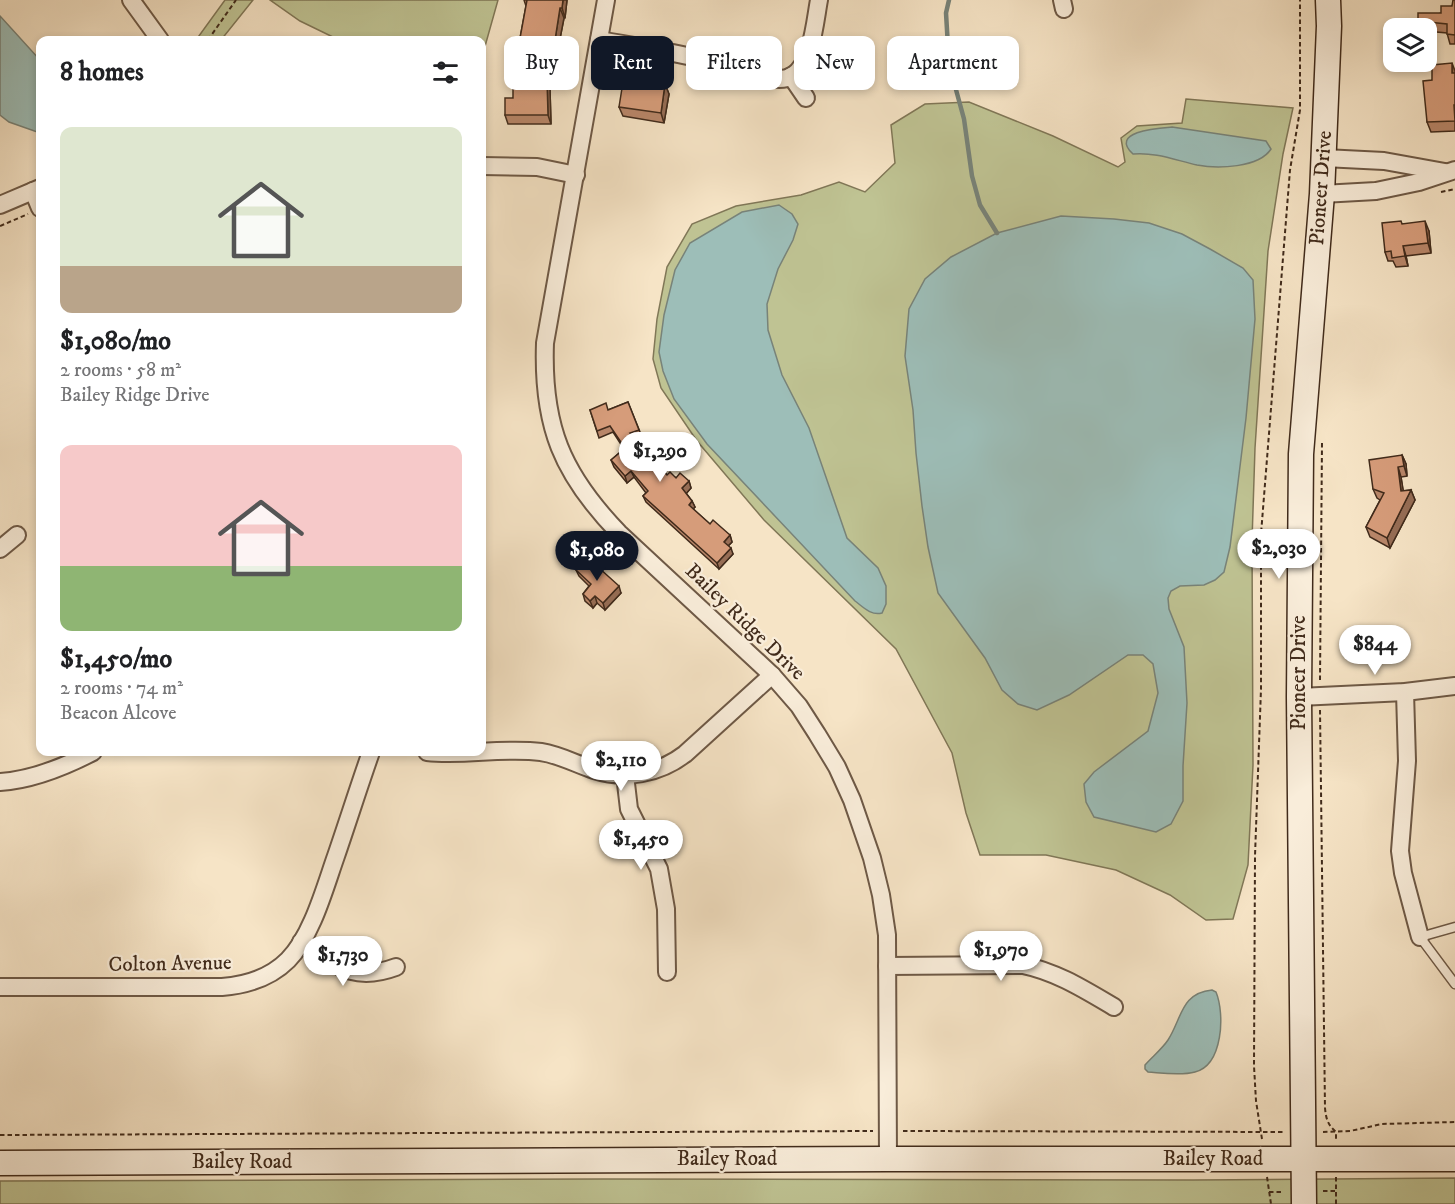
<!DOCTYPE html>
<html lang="en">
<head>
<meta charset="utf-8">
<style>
	body { margin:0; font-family:"IM FELL DW Pica",serif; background:#f6f6f6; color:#202124; height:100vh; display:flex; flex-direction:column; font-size:22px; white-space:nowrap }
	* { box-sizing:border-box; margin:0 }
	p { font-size:20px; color:#757577 }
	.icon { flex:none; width:33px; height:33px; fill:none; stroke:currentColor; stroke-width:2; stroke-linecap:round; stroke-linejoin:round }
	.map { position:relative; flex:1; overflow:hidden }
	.sheet { position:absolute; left:36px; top:36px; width:450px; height:720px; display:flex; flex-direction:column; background:#fff; border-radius:12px; box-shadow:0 3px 9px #0003 }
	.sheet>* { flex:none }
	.guide { position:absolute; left:504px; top:36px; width:570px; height:54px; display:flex; gap:12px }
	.buttons { position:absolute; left:1383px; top:18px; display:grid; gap:12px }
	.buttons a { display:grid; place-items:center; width:54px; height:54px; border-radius:12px; background:#fff; box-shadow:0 3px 9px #0003; font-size:30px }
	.price { position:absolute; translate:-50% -51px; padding:0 14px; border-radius:21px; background:#fff; color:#222; font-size:20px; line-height:39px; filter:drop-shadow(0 2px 3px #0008) }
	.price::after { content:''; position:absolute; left:50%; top:36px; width:18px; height:14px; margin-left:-9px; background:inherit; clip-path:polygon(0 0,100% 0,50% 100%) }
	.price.selected { background:#111827; color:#fff }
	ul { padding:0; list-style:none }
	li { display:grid; align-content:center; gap:12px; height:318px; padding:0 24px }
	li span { display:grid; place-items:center; height:186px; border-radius:12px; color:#555 }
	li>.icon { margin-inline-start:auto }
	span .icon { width:108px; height:108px; fill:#fffc; stroke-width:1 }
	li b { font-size:26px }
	h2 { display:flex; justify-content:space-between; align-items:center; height:72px; padding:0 24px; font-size:26px }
	.chip { padding:0 21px; border-radius:12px; background:#fff; box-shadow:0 3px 9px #0003; font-size:21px; line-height:54px }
	.chip.selected { background:#111827; color:#fff }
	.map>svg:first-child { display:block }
</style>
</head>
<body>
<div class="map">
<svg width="1455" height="1204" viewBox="0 0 1455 1204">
	<rect width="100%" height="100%" fill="#f6e4c6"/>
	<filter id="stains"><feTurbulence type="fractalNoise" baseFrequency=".00333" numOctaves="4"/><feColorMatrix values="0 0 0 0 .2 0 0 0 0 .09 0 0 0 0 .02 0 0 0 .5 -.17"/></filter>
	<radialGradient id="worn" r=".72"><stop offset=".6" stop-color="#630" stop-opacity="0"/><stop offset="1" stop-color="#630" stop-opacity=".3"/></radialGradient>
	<!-- green -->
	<g fill="#bfc393" stroke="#807757" stroke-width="1.5">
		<polygon points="225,0 253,0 221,40 196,40"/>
		<polygon points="270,0 498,0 482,57 482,40 339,40 300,21"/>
		<polygon points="1186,99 1293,108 1283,154 1268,251 1255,448 1252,541 1253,765 1248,865 1233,919 1206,920 1170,895 1116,870 1046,855 980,855 966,813 952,753 896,649 764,520 697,441 661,388 653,359 657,319 667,267 692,224 736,206 801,195 839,182 865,192 895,163 891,125 925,104 969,102 1053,136 1118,167 1125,162 1121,138 1137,126 1182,123"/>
		<polygon points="1455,1178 1455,1204 0,1204 0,1181 602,1179 1193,1180"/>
	</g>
	<!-- water -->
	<g fill="#9dbeb8" stroke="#788379" stroke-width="1.5">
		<polygon points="0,16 40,60 40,133 9,122 0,115"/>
		<path d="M1172 127 1266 141 1271 149C1259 168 1217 169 1197 165 1175 160 1155 152 1133 154 1108 131 1160 128 1172 127Z"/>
		<path d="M779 205 792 214 798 224 793 240 778 269 767 304 768 330 782 375 809 428 847 538 878 568 886 586V604L882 613C871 616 863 607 855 601L707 444 674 399 663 371 659 352 664 315 675 270 690 243 742 212Z"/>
		<polygon points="1061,216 1114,219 1149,223 1182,234 1210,249 1243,268 1253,280 1255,319 1246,418 1230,547 1224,572 1215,580 1204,585 1180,586 1171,591 1168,598 1169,609 1184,647 1187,703 1183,766 1183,801 1171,824 1156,832 1094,817 1086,802 1084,784 1094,772 1148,731 1158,693 1153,664 1143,655 1128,655 1069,695 1037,710 1018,704 1002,690 985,658 938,593 928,547 922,506 916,453 913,410 905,356 909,309 925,279 951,257 997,233"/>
		<path d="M1212 990 1216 992C1225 1014 1223 1065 1195 1072 1181 1076 1162 1073 1148 1072L1145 1069V1065C1152 1057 1162 1049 1168 1040 1182 1018 1181 993 1212 990Z"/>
	</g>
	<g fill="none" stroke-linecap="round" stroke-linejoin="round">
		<!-- stream -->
		<polyline stroke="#788379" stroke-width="4.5" points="949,0 946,13 949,64 964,119 972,176 980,205 997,233"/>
		<!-- lane casing -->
		<g stroke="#6e5946" stroke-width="11">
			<polyline id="lane" points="1455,927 1420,937 1455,984"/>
		</g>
		<!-- street casing -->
		<g stroke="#6e5946" stroke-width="20">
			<g id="street">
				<polyline points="131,0 160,40"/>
				<path d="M606 0 545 343C542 426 562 474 619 533L772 675 799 706 817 734 837 767 852 800 872 858 881 895 887 935 888 1159"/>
				<polyline points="1062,0 1064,9"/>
				<path d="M599 40C648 48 696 56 743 70 757 74 778 84 792 76 812 64 815 21 819 0"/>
				<polyline points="791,76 806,98"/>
				<polyline points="1324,158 1384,161 1445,172"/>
				<polyline points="482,166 537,167 576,175"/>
				<polyline points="33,191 40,208"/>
				<polyline points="1322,194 1376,191 1419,182 1455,170"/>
				<polyline points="0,205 40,188"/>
				<polyline points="0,549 17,535"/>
				<polyline points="1405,692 1407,761 1400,851 1403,873 1420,937"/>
				<polyline points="1299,697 1405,692 1455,686"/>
				<path d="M427 752C465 756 504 747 541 752 560 755 576 764 594 770 625 780 659 774 685 754L772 675"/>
				<polyline points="625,775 629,809 659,869 666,909 667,972"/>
				<path d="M0 782C33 780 64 767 93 752"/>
				<path d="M301 942C336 965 353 983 396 967"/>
				<path d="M887 966 1023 965C1057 972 1085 990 1114 1007"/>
				<path d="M0 987H222C247 985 270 978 288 960 312 936 325 887 336 856 348 821 359 786 371 752"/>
			</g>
		</g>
		<!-- secondary casing -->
		<g stroke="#412b1b" stroke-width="27">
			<g id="secondary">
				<polyline points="0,1163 888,1159 1455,1159"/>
				<polyline points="1304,1204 1299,697 1301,454 1322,194 1329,26 1328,0"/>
			</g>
		</g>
		<!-- path -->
		<g stroke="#412b1b" stroke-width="2" stroke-dasharray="4.5 3" stroke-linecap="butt">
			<polyline points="208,40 236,0"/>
			<polyline points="1441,192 1455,189"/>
			<polyline points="0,226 28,214"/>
			<polyline points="1320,680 1322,443"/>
			<path d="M1320 710 1325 1108C1326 1119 1328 1125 1336 1132V1139"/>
			<polyline points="903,1131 1284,1132"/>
			<polyline points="1323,1132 1350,1131 1382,1124 1455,1122"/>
			<polyline points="0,1135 873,1131"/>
			<polyline points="1262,1139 1256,1101 1254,1066 1255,856 1261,689 1261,534 1290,170 1300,110 1300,0"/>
			<polyline points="1267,1177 1271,1204"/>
			<polyline points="1323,1191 1335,1191"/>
			<polyline points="1269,1192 1284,1192"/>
			<polyline points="1336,1204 1336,1177"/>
		</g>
		<!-- lane -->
		<use href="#lane" stroke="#f9edda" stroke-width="8"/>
		<!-- street -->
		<use href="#street" stroke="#f9edda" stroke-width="16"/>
		<!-- secondary -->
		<use href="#secondary" stroke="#f9edda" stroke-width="24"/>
	</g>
	<!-- wall -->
	<g fill="#b88669" stroke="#412b1b" stroke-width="1.5">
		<polygon points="524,0 567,0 565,18 564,18 558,49 551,47 548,63 521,58 518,49 526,6"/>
		<polygon points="1455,0 1455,44 1450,44 1447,33 1426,31 1426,28 1420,28 1418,21 1441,13 1452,6"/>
		<polygon points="1455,71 1455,131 1431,132 1427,122 1432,80"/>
		<polygon points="537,73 539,79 550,89 551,124 508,124 505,115 513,98 523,84"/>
		<polygon points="665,84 669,94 664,123 623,116 619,107 644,85"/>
		<polygon points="1402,224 1429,231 1431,253 1406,256 1408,266 1396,267 1393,261 1388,261 1385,252"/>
		<polygon points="628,402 642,437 635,438 667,475 689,481 691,488 686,493 692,501 695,507 693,509 710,524 730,535 732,542 728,546 733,554 719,569 646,502 643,496 646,493 634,477 627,483 614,467 611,460 624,449 613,432 599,438 590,410 608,410"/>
		<polygon points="1402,455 1406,464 1407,476 1401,477 1403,491 1411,490 1415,500 1390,548 1370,537 1366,527 1380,500 1377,498 1373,489"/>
		<polygon points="576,570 621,593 605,610 597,603 593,608 585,601 583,594 589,586 579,576"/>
	</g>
	<!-- shaded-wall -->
	<g fill="#966d55" stroke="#412b1b" stroke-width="1.5">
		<polygon points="563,0 567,0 565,18 562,8"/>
		<polygon points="560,8 564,18 558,49 555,40"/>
		<polygon points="548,38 551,47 548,63 545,53"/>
		<polygon points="1452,63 1455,71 1455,80 1452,73"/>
		<polygon points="547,79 550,89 551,124 548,115"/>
		<polygon points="665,84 669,94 664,123 661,113"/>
		<polygon points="1425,221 1429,231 1431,253 1428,243"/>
		<polygon points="1403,246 1406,256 1408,266 1405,256"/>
		<polygon points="1402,455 1406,464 1407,476 1404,466"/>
		<polygon points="1398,467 1401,477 1405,501 1401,491"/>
		<polygon points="631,471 634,477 627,483 625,476"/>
		<polygon points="689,481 691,488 685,495 682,488"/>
		<polygon points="1411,490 1415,500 1390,548 1387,538"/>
		<polygon points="692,501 695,507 691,511 689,505"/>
		<polygon points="730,535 732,542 726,548 724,542"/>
		<polygon points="731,548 733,554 719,569 717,563"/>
		<polygon points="619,586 621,593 605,610 603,603"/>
		<polygon points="595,596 597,603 593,608 590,601"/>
	</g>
	<!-- building -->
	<g fill="#d69c7a" stroke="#412b1b" stroke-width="1.5">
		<polygon points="527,0 563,0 562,8 560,8 555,40 548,38 545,53 518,49"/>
		<polygon points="1453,0 1455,0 1455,35 1447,34 1447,24 1418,21 1418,13 1441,13 1441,6 1452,6"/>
		<polygon points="1452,63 1452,73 1455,73 1455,105 1454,105 1455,121 1427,122 1423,81 1432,80 1432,65"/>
		<polygon points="537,73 538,79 547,79 548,115 505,115 505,98 513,98 513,84 523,84 523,74"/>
		<polygon points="623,82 644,85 644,82 665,84 661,113 619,107"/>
		<polygon points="1401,221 1402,224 1425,221 1428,243 1403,246 1405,256 1392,258 1391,251 1385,252 1382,223"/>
		<polygon points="628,402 639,430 630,433 667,475 670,472 676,478 680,473 689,481 682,488 692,501 689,505 710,524 713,520 730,535 724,542 731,548 717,563 643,496 648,491 631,471 625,476 611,460 625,448 610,426 597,431 590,410 606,403 608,410"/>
		<polygon points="1402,455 1404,466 1398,467 1401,491 1411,490 1387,538 1366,527 1384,493 1373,489 1369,460"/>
		<polygon points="588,558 619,586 603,603 595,596 590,601 583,594 591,584 576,570"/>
	</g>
	<g text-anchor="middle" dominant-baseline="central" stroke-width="4.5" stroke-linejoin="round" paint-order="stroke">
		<!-- street labels -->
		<g font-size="21" fill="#412b1b" stroke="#f9edda">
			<text transform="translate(1321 188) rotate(-86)">Pioneer Drive</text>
			<text transform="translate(745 622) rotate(44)">Bailey Ridge Drive</text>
			<text transform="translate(1299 673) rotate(-90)">Pioneer Drive</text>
			<text transform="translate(170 964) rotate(-1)">Colton Avenue</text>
			<text x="727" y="1159">Bailey Road</text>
			<text x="1213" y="1159">Bailey Road</text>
			<text x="242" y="1162">Bailey Road</text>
		</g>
	</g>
	<rect width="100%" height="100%" filter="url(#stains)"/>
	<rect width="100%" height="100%" fill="url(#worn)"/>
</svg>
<div class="buttons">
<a><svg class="icon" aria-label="layers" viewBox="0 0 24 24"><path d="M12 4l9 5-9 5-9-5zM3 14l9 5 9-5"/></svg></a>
</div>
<b class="price" style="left:660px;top:483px">$1,290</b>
<b class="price" style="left:1279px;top:580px">$2,030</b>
<b class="price selected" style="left:597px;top:582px">$1,080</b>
<b class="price" style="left:1375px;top:676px">$844</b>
<b class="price" style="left:621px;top:792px">$2,110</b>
<b class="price" style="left:641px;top:871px">$1,450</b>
<b class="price" style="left:1001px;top:982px">$1,970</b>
<b class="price" style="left:343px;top:987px">$1,730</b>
<div class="guide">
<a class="chip">Buy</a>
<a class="chip selected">Rent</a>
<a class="chip">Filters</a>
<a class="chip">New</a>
<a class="chip">Apartment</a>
</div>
<section class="sheet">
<h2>8 homes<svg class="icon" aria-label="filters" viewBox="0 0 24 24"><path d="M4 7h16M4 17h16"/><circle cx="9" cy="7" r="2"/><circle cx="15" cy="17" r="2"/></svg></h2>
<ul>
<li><span style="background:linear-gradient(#dfe7d0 75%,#b9a48a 0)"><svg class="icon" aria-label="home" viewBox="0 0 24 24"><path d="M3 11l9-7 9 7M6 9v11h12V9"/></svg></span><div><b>$1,080/mo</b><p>2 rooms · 58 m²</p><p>Bailey Ridge Drive</p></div></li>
<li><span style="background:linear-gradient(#f6c9c9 65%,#8fb573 0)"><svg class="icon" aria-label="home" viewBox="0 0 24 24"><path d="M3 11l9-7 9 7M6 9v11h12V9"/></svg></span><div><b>$1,450/mo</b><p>2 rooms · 74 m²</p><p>Beacon Alcove</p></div></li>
</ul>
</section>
</div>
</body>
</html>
